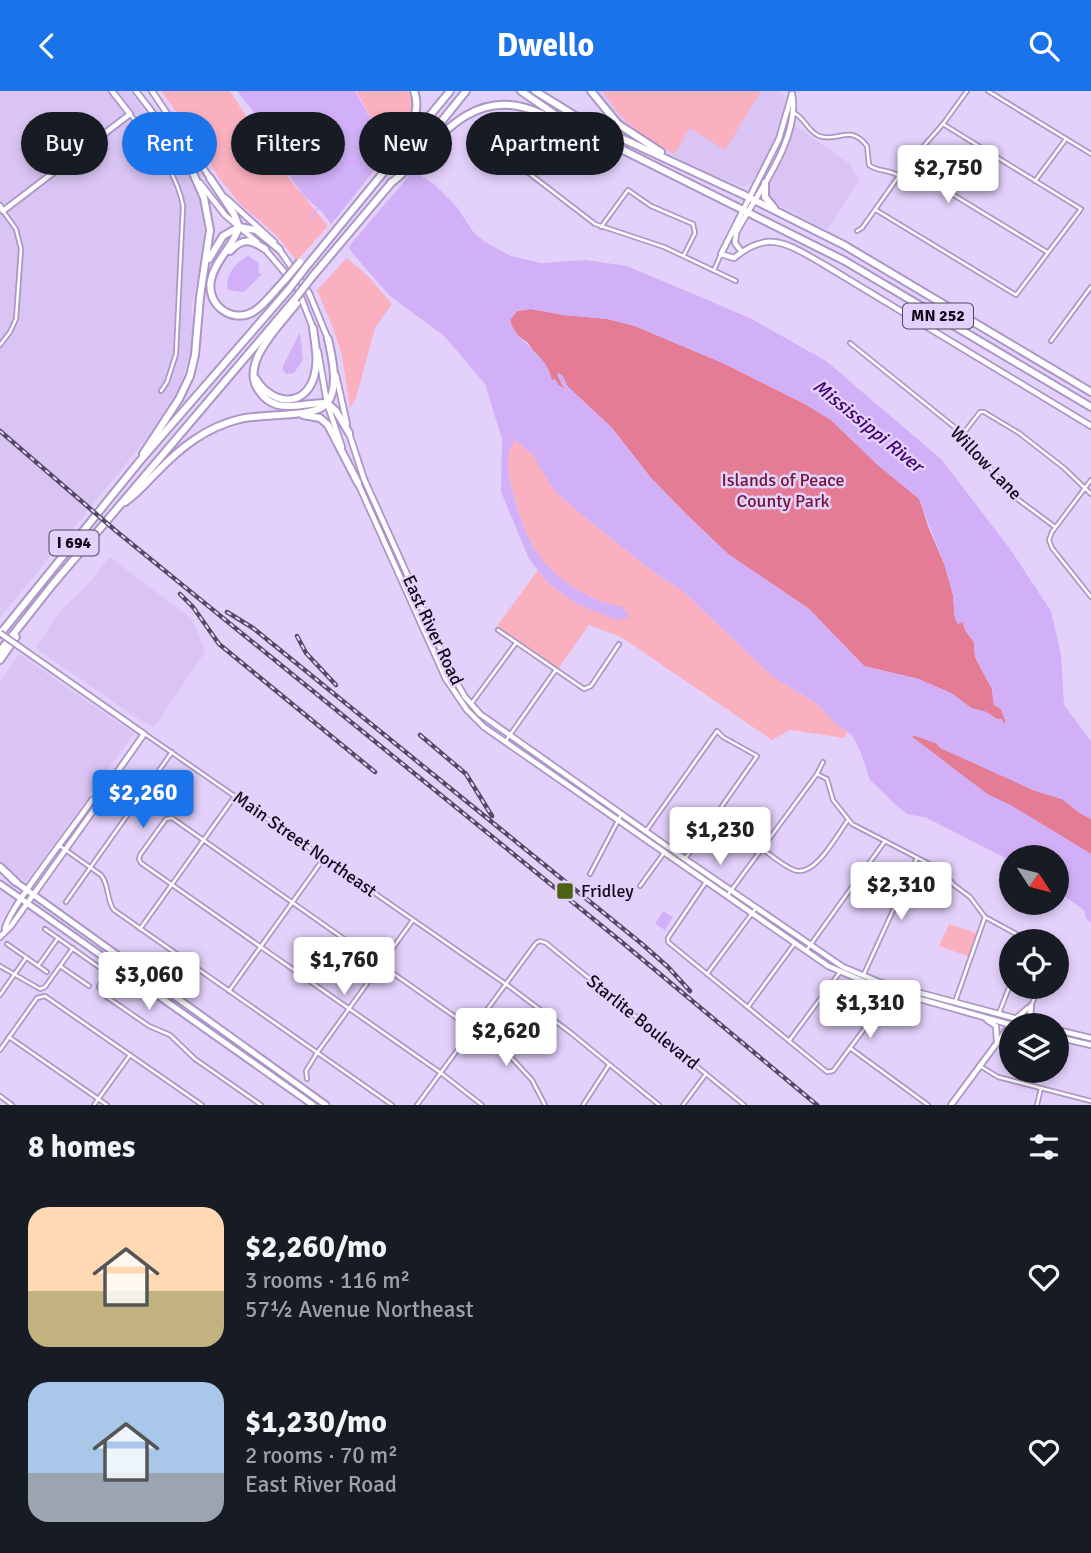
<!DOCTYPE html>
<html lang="en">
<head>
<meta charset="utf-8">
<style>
	body { margin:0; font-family:Signika,sans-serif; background:#20242c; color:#f1f3f6; height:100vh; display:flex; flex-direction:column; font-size:26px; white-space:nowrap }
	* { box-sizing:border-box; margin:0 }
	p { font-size:23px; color:#9ea1a6 }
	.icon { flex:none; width:38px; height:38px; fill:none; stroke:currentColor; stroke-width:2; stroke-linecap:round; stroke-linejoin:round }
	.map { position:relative; height:1014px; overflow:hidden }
	.drawer { display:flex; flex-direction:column; background:#171b24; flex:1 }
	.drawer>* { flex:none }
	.top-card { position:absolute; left:21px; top:21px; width:700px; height:63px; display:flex; gap:14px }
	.needle { width:46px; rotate:126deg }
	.buttons { position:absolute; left:999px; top:754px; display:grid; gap:14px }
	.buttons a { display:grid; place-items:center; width:70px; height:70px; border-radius:50%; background:#171b24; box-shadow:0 4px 10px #0003; font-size:35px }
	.price { position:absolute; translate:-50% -60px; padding:0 16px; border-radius:7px; background:#fff; color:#222; font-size:23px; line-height:46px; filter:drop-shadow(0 2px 4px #0008) }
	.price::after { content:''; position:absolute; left:50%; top:42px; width:21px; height:16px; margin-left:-10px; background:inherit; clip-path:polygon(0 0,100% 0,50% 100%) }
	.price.current { background:#1a73e8; color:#fff }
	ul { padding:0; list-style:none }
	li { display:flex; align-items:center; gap:21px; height:175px; padding:0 28px }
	li span { display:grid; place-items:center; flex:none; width:196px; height:140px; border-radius:21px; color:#555 }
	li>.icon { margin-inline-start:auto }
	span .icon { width:84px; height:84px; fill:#fffc; stroke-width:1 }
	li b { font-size:30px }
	h2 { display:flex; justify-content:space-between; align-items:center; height:84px; padding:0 28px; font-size:30px }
	.pill { padding:0 24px; border-radius:32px; background:#171b24; box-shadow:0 4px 10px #0003; font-size:24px; line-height:63px }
	.pill.current { background:#1a73e8; color:#fff }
	header { display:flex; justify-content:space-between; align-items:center; height:91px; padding:0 28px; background:#1a73e8; color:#fff; font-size:32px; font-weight:800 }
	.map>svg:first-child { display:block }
</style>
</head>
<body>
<header><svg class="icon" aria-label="back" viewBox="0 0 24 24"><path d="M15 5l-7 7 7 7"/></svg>Dwello<svg class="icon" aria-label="search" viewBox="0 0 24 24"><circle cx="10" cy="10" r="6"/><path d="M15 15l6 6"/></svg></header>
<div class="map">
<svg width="1091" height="1014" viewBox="0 0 1091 1014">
	<rect width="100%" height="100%" fill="#e4d1fb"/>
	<!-- built -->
	<g fill="#d9c4f3">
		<polygon points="0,0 130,0 169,53 196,95 203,121 204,143 202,167 192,213 193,251 181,294 171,314 155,337 0,527"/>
		<polygon points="595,0 778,0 785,5 785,10 783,25 774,53 753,91 743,96 692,75 642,48 621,32 604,15"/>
		<polygon points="794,34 850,73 859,90 827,139 766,107 765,97"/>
		<polygon points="110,466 193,529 205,561 154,636 144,632 41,561 36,556 61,519 87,494"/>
		<polygon points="19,563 134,643 26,791 0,770 0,590"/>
	</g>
	<!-- green -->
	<g fill="#fbb0bf">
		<polygon points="161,0 230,0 275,70 328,135 297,170 276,144 241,114 219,87 192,42"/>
		<polygon points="356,0 408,0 414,15 406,32 389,53 374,32"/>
		<path d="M603 0H761L725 59 690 37 674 63C641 45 623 33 603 0Z"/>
		<polygon points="347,167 369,186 392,213 375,237 356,307 350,317 342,265 333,237 317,199"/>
		<path d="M515 349 532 363 554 399 583 425 651 479 685 502 773 586 816 612 835 632 848 641 844 647 790 639 772 649 621 546 589 534 558 578 497 535 538 479 549 493 577 513 623 516C590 511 551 487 534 457 524 440 518 421 513 401 508 385 504 363 515 349Z"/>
		<polygon points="949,833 977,842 970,866 939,855"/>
	</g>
	<!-- forest -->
	<g fill="#e57c95">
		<polygon points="531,218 564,224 608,228 635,235 725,273 805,313 831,329 879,375 919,407 928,435 945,475 953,504 955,528 963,531 965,539 974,551 975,566 992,598 994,614 1001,618 1006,631 1003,632 986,621 971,617 951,602 918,588 864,575 809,518 728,463 687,424 651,387 612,337 565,293 561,292 565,299 552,289 528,252 514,242 510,229 517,220"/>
		<polygon points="913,644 936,652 1033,699 1062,708 1080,722 1091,728 1091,763 1012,715 987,703 912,646"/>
	</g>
	<!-- water -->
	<g fill="#d2b0f8" fill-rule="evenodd">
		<path d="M237 0H355L374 33 389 53 421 85 435 94 456 115 474 142 485 151 511 165 541 172 586 169 627 175 750 227 826 270 942 369 1010 458 1051 520 1061 564 1064 614 1091 650V728L1080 722 1062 708 1033 699 940 657 936 652 914 644 912 646 987 703 1012 715 1091 763V832L1086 827 1084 819 1057 800V766H1012L1011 770 927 727 907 723 898 716 870 689 861 662 852 644 835 632 816 612 773 586 685 502 651 479 583 425 554 399 532 363 515 349C504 363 508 385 513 402 518 421 524 440 534 457 552 487 590 511 623 516L629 525 624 528 616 529 577 513 549 493 529 468 501 401 502 348 485 293 444 245 390 205 353 163 342 145 337 142 324 123 303 104 284 77 275 70C278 45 251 19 237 0ZM531 218 564 224 608 228 635 235 725 273 805 313 831 329 879 375 919 408 945 475 953 504 955 528 958 533 963 531 965 539 974 551 975 566 992 598 994 614 1001 618 1006 631 1003 632 1002 628H996L986 621 971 617 951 602 918 588 864 575 809 518 728 463 687 424 651 387 612 337 568 296 563 285 559 282 557 284 565 299 560 296 555 288 552 289C546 260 517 254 510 229L517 220Z"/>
		<path d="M248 165 258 171 259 182 262 183 244 201 228 199C224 185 236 171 248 165Z"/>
		<polygon points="300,241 303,269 294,282 287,283 283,280 283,275"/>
		<polygon points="663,820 673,826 665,839 655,833"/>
	</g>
	<!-- pier -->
	<polygon fill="#e4d1fb" points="395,53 417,75 346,159 340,148 329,136"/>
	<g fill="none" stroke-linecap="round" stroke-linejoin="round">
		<!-- stream -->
		<polyline stroke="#d2b0f8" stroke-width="2" points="310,128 317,118"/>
		<!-- street casing -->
		<g stroke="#ac96c7" stroke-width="6">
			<g id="street">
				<polyline points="988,0 1091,63"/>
				<path d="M794 22C805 27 807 40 819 45 839 52 849 32 867 55L869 74C877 81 889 78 899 85"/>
				<path d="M130 23C151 52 177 80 183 115L176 263 167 291 161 300"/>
				<polyline points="481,42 487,50 595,133 664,156 736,190"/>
				<polyline points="906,75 1047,161"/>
				<polyline points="1035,90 1066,48"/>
				<polyline points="876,119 1016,204 1081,118 943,33"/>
				<polyline points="601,136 628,99 651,115 693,133 695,142 684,164"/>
				<polyline points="857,140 862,137 906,75 943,33 967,0"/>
				<polyline points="714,179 721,163"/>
				<polyline points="1051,250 1091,196"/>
				<polyline points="850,252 963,343 1012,404 1055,436"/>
				<polyline points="0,254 10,241 16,228 21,158 16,138 3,120"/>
				<polyline points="963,343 980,321 984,321 1019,342 1064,377 1091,403"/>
				<polyline points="1091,389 1052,441 1049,449 1052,457 1091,506"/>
				<polyline points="498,539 584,598 591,595 619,553"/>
				<polyline points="471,613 516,552"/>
				<polyline points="145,643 510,896 571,942 659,1014"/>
				<polyline points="505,651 555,580"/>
				<polyline points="817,683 827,688 833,709 852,733 941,779 954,794 970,806 985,826 1029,850"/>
				<polyline points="646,740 717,640 723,646 757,665 685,768"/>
				<path d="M60 755 101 784C110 795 106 809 114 819L392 1014"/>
				<path d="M761 757C771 764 782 774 794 779 815 787 837 744 848 729"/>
				<polyline points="590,783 621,724"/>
				<polyline points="706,791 668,847 668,851 827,981 833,980 882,914 888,900"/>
				<polyline points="640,795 664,762"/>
				<polyline points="727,805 817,683 823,671"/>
				<polyline points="66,811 172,661"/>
				<polyline points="45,838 103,879 105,882 99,896 104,904 149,935 170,944 195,968 261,1014"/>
				<polyline points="140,838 235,705"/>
				<polyline points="7,853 47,881"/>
				<polyline points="806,860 885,750"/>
				<polyline points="0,875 40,898 45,896 73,857"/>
				<polyline points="38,875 58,847"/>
				<polyline points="60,875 89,895"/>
				<polyline points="707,883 756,817"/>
				<polyline points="863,885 917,767"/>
				<polyline points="229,900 324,767"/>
				<polyline points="0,904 26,867"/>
				<polyline points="955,911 985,826"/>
				<polyline points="748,916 795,852"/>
				<polyline points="999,922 1012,889"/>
				<polyline points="1015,927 1028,916"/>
				<polyline points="1018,927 1031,915 1039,896"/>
				<polyline points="9,946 107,1014"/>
				<polyline points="789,950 840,881"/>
				<polyline points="850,957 928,1014"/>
				<polyline points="0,959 37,907 45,905 202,1014"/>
				<polyline points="980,975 998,986 1091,1010"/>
				<polyline points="307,988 306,980 317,962 413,829"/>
				<polyline points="0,1005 12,1014"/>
				<polyline points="94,1014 130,964"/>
				<polyline points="417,1014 536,852 540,850 546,852 744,1014"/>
				<polyline points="482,1014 441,982 141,772 139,768 140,764 166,728 172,727 508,963 532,989 545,1014"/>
				<polyline points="583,1014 609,974"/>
				<polyline points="683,1014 706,983"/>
				<polyline points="1037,1014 1041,997"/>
			</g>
		</g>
		<!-- secondary casing -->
		<g stroke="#ac96c7" stroke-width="8">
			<g id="secondary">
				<polyline points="136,0 159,30 193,82"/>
				<polyline points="152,0 210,87"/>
				<path d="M792 3 779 48 721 163 734 167C769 138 788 153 823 173L1091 335"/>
				<polyline points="200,92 225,124 257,151"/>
				<polyline points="226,107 274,151"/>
				<polyline points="0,115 3,120 130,23 112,0"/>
				<polyline points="264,157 297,196 313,237"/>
				<polyline points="279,158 309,202 328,248"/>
				<path d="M741 160 735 152 736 142C756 103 801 48 792 3"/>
				<polyline points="318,260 327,312 342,356"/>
				<polyline points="336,284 347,333"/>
				<polyline points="349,342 364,388 453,585 465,606 480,623 685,768 843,876 879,891 1040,934"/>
				<polyline points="357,390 446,588 467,619 484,636 828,875 877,896 1012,934"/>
				<path d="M5 838C7 819 77 732 92 709L98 707"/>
				<polyline points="0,846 11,835 98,713 99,707 144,643 17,554"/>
				<polyline points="1031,915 1030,925 1035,932"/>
				<polyline points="987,929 996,935 997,950"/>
				<polyline points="1057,939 1091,947"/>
				<polyline points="1057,946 1091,954"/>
				<polyline points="951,1014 1011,933"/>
			</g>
		</g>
		<!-- primary casing -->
		<g stroke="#ac96c7" stroke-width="9">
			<g id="primary">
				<polyline points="13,789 326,1014"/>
				<polyline points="0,793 313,1014"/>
			</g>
		</g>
		<!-- highway casing -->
		<g stroke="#ac96c7" stroke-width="10">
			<g id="highway">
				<polyline points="521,0 563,29 845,170 1091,316"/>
				<polyline points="535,0 582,29 742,103 844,154 1091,301"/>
				<polyline points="591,0 618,33 661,61"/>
				<path d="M383 77C397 55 425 28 414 0"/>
				<polyline points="399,83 466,0"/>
				<path d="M210 87 234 123 239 136C233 156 215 169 211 189 206 213 231 233 253 221 265 214 274 200 284 190"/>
				<path d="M391 92C432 61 462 1 522 16 536 19 550 27 563 33"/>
				<polyline points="765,92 765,106 774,117"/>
				<path d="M230 160C242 147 251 148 265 158"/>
				<polyline points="209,168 223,145 239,136 256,139 279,158"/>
				<polyline points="306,176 450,0"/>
				<polyline points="312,186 392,91"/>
				<path d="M297 212C281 233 237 274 260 301 264 307 271 312 278 314 294 318 311 311 327 312L336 320 349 342"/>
				<path d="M256 288C271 313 304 318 314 286 319 270 315 253 313 237"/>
				<polyline points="303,324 320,327 328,334 358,392"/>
				<polyline points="143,363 179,308 190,285 195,264 200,206 210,139 204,107 193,82"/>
				<path d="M125 411C137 403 146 392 156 382 180 357 206 336 240 328 260 323 311 326 324 315 341 301 332 266 328 248"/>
				<polyline points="0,543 139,371 289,198"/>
				<polyline points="0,560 53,493 295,208"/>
				<polyline points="0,569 16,546"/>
				<polyline points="0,776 16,791"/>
			</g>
		</g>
		<!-- street -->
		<use href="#street" stroke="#fff" stroke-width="2.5"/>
		<!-- secondary -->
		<use href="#secondary" stroke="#fff" stroke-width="4.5"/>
		<!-- primary -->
		<use href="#primary" stroke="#fff" stroke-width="5"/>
		<!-- highway -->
		<use href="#highway" stroke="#fff" stroke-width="6"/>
		<!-- rail casing -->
		<g stroke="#544962" stroke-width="4.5">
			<g id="rail">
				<polyline points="0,340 116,440 618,848 817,1014"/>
				<polyline points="180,503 193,516 219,553 375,681"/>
				<polyline points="227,521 253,537 642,853 668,876 690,900"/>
				<polyline points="297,545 306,562 336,594"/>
				<polyline points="420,644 466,683 492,725"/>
			</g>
		</g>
		<!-- rail -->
		<use href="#rail" stroke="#e4d1fb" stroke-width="2" stroke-dasharray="5" stroke-linecap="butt"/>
		<!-- secondary-bridge casing -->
		<g stroke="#ac96c7" stroke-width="8" stroke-linecap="butt">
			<polyline id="secondary-bridge" points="0,542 17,554"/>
		</g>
		<!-- highway-bridge casing -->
		<g stroke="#ac96c7" stroke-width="10" stroke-linecap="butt">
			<g id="highway-bridge">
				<polyline points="284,190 300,171"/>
				<polyline points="289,198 306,176"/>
				<polyline points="295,208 312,186"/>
			</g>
		</g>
		<!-- secondary-bridge -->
		<use href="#secondary-bridge" stroke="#fff" stroke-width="4.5"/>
		<!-- highway-bridge -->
		<use href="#highway-bridge" stroke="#fff" stroke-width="6"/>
	</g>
	<!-- markers -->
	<rect fill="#4a6211" stroke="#e4d1fb" stroke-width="2.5" x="556" y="791" width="18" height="18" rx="3.5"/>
	<g text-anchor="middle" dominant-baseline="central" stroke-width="5" stroke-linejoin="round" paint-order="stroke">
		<!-- shield labels -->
		<g fill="#e4d1fb" stroke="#50445d" stroke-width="2">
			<rect x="903" y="212.5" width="70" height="25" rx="5"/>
			<rect x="49.5" y="439.5" width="49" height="25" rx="5"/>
		</g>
		<g font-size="16" font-weight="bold" fill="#100819">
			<text x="938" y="225">MN 252</text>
			<text x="74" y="452">I 694</text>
		</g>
		<!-- street labels -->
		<g font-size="18" fill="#100819" stroke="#e4d1fb">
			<text transform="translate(986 372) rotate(46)">Willow Lane</text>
			<text transform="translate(433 539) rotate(65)">East River Road</text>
			<text transform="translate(305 753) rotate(35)">Main Street Northeast</text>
			<text transform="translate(643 931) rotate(39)">Starlite Boulevard</text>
		</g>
		<!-- park labels -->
		<g font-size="18" fill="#731436" stroke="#e4d1fb">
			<text x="783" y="389">Islands of Peace<tspan x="783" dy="21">County Park</tspan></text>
		</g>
		<!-- poi labels -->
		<g font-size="18" fill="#100819" stroke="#e4d1fb" text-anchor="start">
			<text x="581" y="800">Fridley</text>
		</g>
		<!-- water labels -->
		<g font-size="19" font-style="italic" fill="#44006e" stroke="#e4d1fb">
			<text transform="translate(868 335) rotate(39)">Mississippi River</text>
		</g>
	</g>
</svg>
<div class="buttons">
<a><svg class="needle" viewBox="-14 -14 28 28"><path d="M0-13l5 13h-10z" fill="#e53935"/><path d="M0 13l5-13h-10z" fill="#9ea1a6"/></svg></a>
<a><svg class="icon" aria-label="locate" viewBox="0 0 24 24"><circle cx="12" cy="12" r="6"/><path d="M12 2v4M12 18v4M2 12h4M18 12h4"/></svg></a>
<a><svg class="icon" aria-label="layers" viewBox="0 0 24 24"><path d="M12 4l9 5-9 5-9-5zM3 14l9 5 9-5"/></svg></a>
</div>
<b class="price" style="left:948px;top:114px">$2,750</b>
<b class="price current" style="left:143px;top:739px">$2,260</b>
<b class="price" style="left:720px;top:776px">$1,230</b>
<b class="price" style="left:901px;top:831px">$2,310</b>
<b class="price" style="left:344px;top:906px">$1,760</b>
<b class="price" style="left:149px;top:921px">$3,060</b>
<b class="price" style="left:870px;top:949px">$1,310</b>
<b class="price" style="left:506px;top:977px">$2,620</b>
<div class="top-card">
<a class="pill">Buy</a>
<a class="pill current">Rent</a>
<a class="pill">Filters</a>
<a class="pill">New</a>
<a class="pill">Apartment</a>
</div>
</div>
<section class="drawer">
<h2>8 homes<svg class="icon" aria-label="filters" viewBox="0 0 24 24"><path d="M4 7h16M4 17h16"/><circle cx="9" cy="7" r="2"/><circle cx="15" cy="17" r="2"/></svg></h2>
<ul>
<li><span style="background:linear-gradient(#ffd9b3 60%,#c2b280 0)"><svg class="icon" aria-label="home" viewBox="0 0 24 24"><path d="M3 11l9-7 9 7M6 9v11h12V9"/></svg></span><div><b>$2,260/mo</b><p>3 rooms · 116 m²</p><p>57½ Avenue Northeast</p></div><svg class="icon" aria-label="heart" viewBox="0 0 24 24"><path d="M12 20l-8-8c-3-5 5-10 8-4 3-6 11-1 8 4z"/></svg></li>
<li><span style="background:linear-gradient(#a9c7e8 65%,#9aa5b1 0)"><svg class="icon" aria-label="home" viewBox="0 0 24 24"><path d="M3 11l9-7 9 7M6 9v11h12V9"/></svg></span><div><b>$1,230/mo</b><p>2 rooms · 70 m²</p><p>East River Road</p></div><svg class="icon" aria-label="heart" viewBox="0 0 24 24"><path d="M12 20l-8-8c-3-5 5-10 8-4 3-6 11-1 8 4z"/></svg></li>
</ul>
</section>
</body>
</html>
